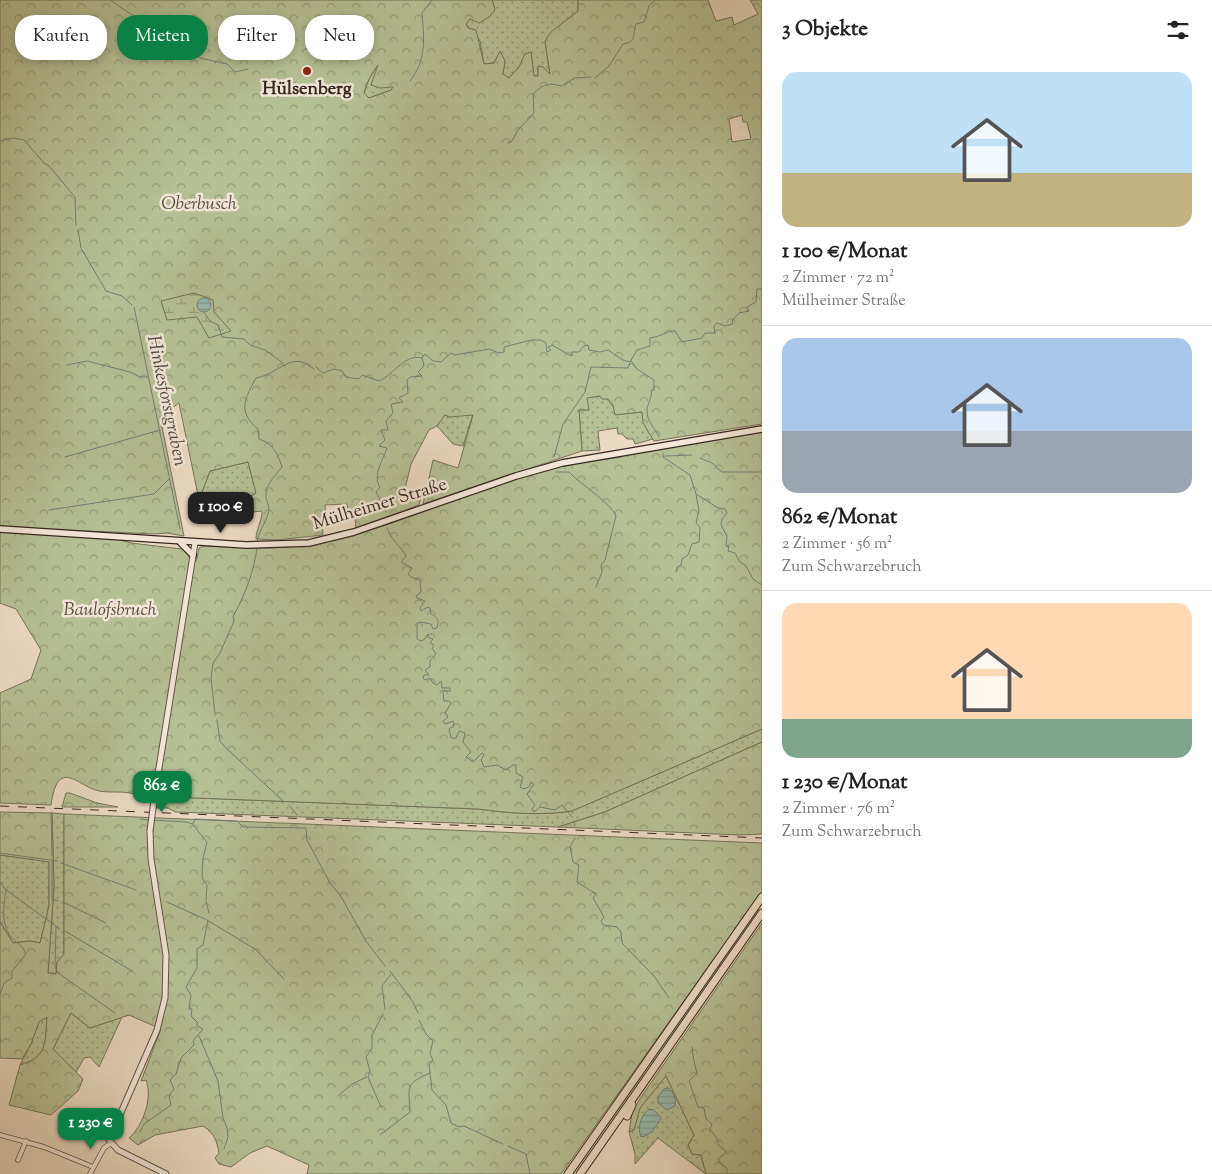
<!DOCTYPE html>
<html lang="de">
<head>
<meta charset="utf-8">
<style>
	body { margin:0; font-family:"Sorts Mill Goudy",serif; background:#f6f6f6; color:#222; height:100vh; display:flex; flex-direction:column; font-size:19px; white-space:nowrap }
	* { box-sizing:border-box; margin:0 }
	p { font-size:16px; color:#767676 }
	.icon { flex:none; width:28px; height:28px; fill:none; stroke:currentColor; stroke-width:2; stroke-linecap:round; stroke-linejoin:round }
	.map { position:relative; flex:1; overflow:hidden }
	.drawer { display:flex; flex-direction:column; background:#fff; width:450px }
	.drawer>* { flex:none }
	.hud { position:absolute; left:15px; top:15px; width:475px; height:45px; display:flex; gap:10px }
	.price { position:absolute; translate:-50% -42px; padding:0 11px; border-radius:10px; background:#0b8043; color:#fff; font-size:16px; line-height:32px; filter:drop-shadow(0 1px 2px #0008) }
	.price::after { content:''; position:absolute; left:50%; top:30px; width:15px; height:11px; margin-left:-8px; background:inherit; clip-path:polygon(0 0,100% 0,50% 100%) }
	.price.selected { background:#222; color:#fff }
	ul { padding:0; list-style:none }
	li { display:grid; align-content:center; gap:10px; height:265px; padding:0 20px }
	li+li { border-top:1px solid #e0e0e0 }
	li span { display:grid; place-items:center; height:155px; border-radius:15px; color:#555 }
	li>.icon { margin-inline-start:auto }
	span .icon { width:90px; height:90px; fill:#fffc; stroke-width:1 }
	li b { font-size:21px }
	h2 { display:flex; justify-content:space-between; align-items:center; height:60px; padding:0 20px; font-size:21px }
	.chip { padding:0 18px; border-radius:20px; background:#fff; box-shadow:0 2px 8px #0003; font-size:18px; line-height:45px }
	.chip.selected { background:#0b8043; color:#fff }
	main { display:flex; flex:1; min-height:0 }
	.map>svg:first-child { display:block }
</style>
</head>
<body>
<main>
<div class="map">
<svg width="762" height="1174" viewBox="0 0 762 1174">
	<defs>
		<pattern id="grass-dots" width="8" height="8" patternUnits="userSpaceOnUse" patternTransform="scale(1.25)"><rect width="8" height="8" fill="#b5c095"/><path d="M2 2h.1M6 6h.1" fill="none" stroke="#949c79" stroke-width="1.8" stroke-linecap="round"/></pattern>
		<pattern id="forest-crowns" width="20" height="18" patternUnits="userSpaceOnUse" patternTransform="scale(1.25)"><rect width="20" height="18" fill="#b5c095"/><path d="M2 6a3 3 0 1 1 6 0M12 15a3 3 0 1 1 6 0" fill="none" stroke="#949c79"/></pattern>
		<pattern id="wetland-marsh" width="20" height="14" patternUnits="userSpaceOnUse" patternTransform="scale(1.25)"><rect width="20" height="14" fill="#b5c095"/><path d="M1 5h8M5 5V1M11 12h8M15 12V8" fill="none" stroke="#949c79"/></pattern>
		<pattern id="water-rules" width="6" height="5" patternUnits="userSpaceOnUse" patternTransform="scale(1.25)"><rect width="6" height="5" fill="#98bbb2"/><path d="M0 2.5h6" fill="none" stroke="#7d9890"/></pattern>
	</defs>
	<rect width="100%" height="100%" fill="#ebdac2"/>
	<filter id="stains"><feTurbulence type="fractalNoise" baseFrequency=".004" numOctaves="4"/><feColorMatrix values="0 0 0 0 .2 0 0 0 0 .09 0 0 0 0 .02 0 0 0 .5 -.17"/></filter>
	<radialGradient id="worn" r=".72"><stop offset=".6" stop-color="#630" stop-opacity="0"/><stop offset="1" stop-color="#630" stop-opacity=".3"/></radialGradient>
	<!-- grass -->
	<g fill="url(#grass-dots)" stroke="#75745a">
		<polygon points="492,0 578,0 578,11 545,41 550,75 543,67 538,67 538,76 534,76 531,53 525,54 519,67 509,78 503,74 505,61 500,52 494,63 484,64 480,41 466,24 470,19 495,10"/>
		<path d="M379 65 371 85 394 86 391 90 369 98 364 94C367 82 371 74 379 65Z"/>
		<path d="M601 396C610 400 613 405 616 414L643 412 647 430 653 439 635 444 633 439H627L622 434H618L617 428 598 431 600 450 582 451 579 410H589L586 398Z"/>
		<polygon points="473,414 463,446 453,444 437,426 444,415 450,417"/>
		<polygon points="248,462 256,493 250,497 253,512 203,517 199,500 210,471"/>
		<path d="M762 729V742L605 812 558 827 176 812 167 808H156L158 800 171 797 478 809C509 813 540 816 572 811Z"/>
		<polygon points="52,813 64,814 64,954 57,962 56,974 48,973 54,887"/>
		<polygon points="0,855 49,861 49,906 40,943 30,941 13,943 0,922"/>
		<polygon points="71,1013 90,1028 122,1017 99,1067 90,1057 84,1058 76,1072 53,1049"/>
		<path d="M47 1016C45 1042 49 1057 20 1065L31 1044 39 1021Z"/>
		<polygon points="666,1075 694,1135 688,1145 692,1154 701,1155 706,1174 658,1138 635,1164 635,1154 629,1132 634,1130 640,1108"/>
	</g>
	<!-- forest -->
	<g fill="url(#forest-crowns)" stroke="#75745a" fill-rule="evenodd">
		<path d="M0 0H492L495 10 489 17 479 23 470 19 466 24 468 28 476 30 484 64 494 63 500 51 505 61 503 74 509 78 519 67 525 54 531 52 534 76H538V66L543 67 550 74 545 41 551 32 578 11V0H708L716 21 732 17 734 25 758 14 750 0H762V424L654 441 643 423 642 412 615 415 613 405 608 399H602L600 396 587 398 589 410H579L582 451 423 504 433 460 458 468 473 415 450 417 445 415 437 426 429 430 411 464 404 493 421 497 419 505 356 528 355 519 349 520 347 504 325 505 326 521 322 522 323 535 277 540 256 539C256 529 262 522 262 511L253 512 250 497 256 493 248 462 210 471 199 500 179 403 160 417 184 536 167 533 154 534 0 527ZM378 65 371 85 380 88 393 87 391 90 369 98 364 93C367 82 371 74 378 65ZM742 115 743 122H747L751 139 732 142 729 119Z"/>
		<path d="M762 431V729L572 811C540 816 509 813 478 809L171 797C155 802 146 797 130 793 120 791 109 793 99 791 77 786 58 756 51 805L0 803V693L31 679 41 650 16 609 0 603V532L117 539 131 543 182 549 187 552 190 560 196 561 199 548 203 546C239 547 277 551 313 544 399 529 477 485 562 465 582 460 601 461 621 457L628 454Z"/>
		<polygon points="762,742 762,834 739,835 558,827 605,812"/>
		<polygon points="66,793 70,793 97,803 118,807 62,807"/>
		<path d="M0 812 52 813 54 887 48 973 56 974 57 962 64 954V814L762 843V891L561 1174H307L309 1165 267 1146 250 1153 231 1167 219 1164 215 1158 219 1153C217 1141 214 1133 203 1126L155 1135 138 1145 129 1138C143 1126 153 1098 146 1080L141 1081 161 1029 129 1015 90 1028 71 1013 53 1049 83 1079 78 1091 51 1115 9 1105 20 1065C48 1057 45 1042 47 1017L39 1022 31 1044 22 1059 0 1058V922L13 943 30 941 40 943 49 906V862L0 855Z"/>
		<polygon points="762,923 762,1174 706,1174 701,1155 692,1154 688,1145 694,1135 666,1076 640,1108 634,1130 629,1132 632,1113 639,1100"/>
	</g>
	<!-- wetland -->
	<polygon fill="url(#wetland-marsh)" stroke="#75745a" points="194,293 213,300 214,312 231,331 209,338 197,317 167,320 161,301"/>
	<!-- water -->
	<g fill="url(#water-rules)" stroke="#708078">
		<circle cx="204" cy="305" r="7"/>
		<path d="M668 1088C673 1091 677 1100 675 1106L667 1110 658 1103V1097L664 1089Z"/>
		<path d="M649 1109 654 1110 661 1118C658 1125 649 1137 641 1137 637 1128 641 1115 649 1109Z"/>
	</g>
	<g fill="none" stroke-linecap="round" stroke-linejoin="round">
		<!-- stream -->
		<g stroke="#708078" stroke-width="1">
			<polyline points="110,0 144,23 150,34 186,39 200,58 227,64 235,72 248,69"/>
			<path d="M595 78 609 66 623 44C637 42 632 35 636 24L644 22 649 6 655 0"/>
			<path d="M410 81C427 60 424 38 422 13L432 0"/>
			<polyline points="0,141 13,138 24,140 44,163 49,166 75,197 76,225"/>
			<path d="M508 143 512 141 518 130 534 113 533 94C543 85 547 82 561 86L575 78 591 77"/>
			<polyline points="78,230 81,248 106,291 122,296 132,305"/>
			<polyline points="134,307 180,529"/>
			<polyline points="204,312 210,321 218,325 222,337 244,339 250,345 265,350 283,363"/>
			<path d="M631 361 637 369 654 380V390L651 391C653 397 647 403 647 411 647 422 655 428 659 437"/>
			<polyline points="67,365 87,361 130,372 140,377 147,377"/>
			<path d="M316 367 323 373 334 369 342 371 346 377 359 379 362 375 379 381C395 374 405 353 422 358"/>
			<polyline points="663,453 663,457 690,475 696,494 718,508 725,509 727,513 722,519 721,525 727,536 726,546 729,546 728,551 735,553 739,561 746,566 753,579 762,585"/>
			<polyline points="665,456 692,455"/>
			<polyline points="65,457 160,430"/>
			<polyline points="554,457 563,424 585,392 591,367 628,368 630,363"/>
			<polyline points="700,458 712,463 722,472 762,472"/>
			<path d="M556 472H569C581 485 610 502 616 516L605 560 601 565 602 572 596 587"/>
			<polyline points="49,510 154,494 169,479"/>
			<path d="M386 512 376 492 380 487C372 476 383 460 387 448L379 446 385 440 381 430H388L386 421 393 413 391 404 403 402 399 398 408 393 407 380 410 377 422 376 418 372 424 366 422 358 425 354 433 361 441 362 451 353 455 355 489 349 499 353 504 352V347L531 340H541L546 343 547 352 551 350 548 347 552 345 571 356 572 352H579L584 346 588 345 589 350 600 352 608 350 623 360 630 362 637 350 650 346V338C660 337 669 330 675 331L682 342 702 338 705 333H715L714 326 717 323 725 326 733 324 732 321 739 313 749 311 747 307 756 302 757 289H762"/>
			<path d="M387 528C391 540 400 545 406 556L401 562 412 568 408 574 411 577 420 580 421 592 416 596 417 598 425 601 420 608 421 611 428 607 430 608 431 614C438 617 439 621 437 628L433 629 431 624 420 622 417 624V639L421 641 425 639 428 634 429 638 433 639 430 643 434 645 432 648 436 654 430 661V667L425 670 429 675H424L423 678 425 680 430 678 433 683 437 685 441 681 442 688H450V691H443L444 701H449L451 703 445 713 448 717 443 721 445 724 453 721 454 726 449 729 451 738H456L459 731 465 733 463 742 471 752 466 757 473 762 482 753 484 755 481 760 484 767 497 765 506 770 513 765H516V773L523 777 520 787 523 789 529 787 531 782 534 784 527 794 535 805 532 809 534 812 540 807 555 810 562 805 572 817"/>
			<path d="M257 543C258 532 265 524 268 514 271 507 265 500 266 494 267 483 275 476 282 467 277 453 274 444 259 439L258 429C236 411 246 397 256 378 279 374 292 349 314 369"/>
			<polyline points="676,572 677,567 681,565 682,559 688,555 692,544 699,542 700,527 696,523 699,510 696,495"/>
			<path d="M215 714 211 678 213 663 220 653 234 621 233 616C244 599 255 568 257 547"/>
			<polyline points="217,720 220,741 225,747 283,801"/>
			<polyline points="289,805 297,815"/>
			<polyline points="51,812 52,856"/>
			<polyline points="140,819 148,820"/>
			<polyline points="152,820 186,822 193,824 195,819 237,821 243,827 306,828 307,840 330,883 340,895 366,941 385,966"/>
			<polyline points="574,822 575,826"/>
			<polyline points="193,825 207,842 203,858 202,878 207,885 206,901 209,913"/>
			<polyline points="575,838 570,847 573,862 579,865 577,882 596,894 593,898 604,917 601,921 603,925 617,927 621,932 622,943 654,976 669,998"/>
			<polyline points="0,853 57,861"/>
			<polyline points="52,861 52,899 58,901"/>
			<polyline points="61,863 136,890"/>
			<polyline points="0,882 6,890 60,929"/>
			<polyline points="63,902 106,923"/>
			<polyline points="167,902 207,920 255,949 284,979"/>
			<polyline points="56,927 55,967 58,973 115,1013"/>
			<polyline points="65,931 132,971"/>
			<polyline points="390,971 413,1002 418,1013"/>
			<path d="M0 995 4 983 12 978V971L26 954C21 943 17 944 11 937 0 922 4 906 6 890"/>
			<polyline points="385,1009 382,986 391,974"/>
			<polyline points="419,1020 426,1034 433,1041 430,1054 433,1060 429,1065 432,1090 446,1105 451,1123 459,1127 464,1126 503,1144"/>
			<polyline points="199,1036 218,1081 223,1118 227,1128 228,1137 224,1149"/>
			<polyline points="0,1038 1,1042"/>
			<path d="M692 1047C693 1057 694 1063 697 1073L689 1081 698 1107 704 1108 706 1119 712 1124 710 1129 718 1140V1145L727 1152 718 1159 719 1162 727 1168V1174"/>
			<polyline points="338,1096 352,1084 367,1077"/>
			<polyline points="381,1107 368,1077 370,1071 366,1057 372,1048 372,1035 383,1014"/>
			<polyline points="140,1132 144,1124 171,1105 169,1096 174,1089 170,1080 176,1074 181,1058 194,1045 193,1041 203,1029 197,1026 197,1022 191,1016 192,1009 189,1009 191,995 186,987 197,968 197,949 203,945 208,921"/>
			<path d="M380 1135 410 1112C409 1085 404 1085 430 1073"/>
			<polyline points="508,1146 526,1154 530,1174"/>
		</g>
		<!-- minor casing -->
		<g stroke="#625448" stroke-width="5.5">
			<g id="minor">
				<polyline points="0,1135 44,1147 93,1167"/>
				<polyline points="18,1160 26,1141"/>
				<polyline points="90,1174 104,1148 111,1143"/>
			</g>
		</g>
		<!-- tertiary casing -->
		<g stroke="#625448" stroke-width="7">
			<g id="tertiary">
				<polyline points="155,793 195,543"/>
				<polyline points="150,831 151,859 166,955 165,998 157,1030 109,1140 118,1150 166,1174"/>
			</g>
		</g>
		<!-- secondary casing -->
		<g stroke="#352720" stroke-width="8">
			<g id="secondary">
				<polyline points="0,529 246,545 309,543 354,532 516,476 562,463 762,429"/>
				<polyline points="181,543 193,555"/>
			</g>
		</g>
		<!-- motorway casing -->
		<g stroke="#352720" stroke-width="9">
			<g id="motorway">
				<polyline points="627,1116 632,1105"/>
				<polyline points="568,1174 762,897"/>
				<polyline points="580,1174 762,913"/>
			</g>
		</g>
		<!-- minor -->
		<use href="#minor" stroke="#f2e7d7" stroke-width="4"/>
		<!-- tertiary -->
		<use href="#tertiary" stroke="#f2e7d7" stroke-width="5"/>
		<!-- secondary -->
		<use href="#secondary" stroke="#f2e7d7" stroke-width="5.5"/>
		<!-- motorway -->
		<use href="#motorway" stroke="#ebdac2" stroke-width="7"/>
		<!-- rail -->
		<polyline stroke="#352720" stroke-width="1" stroke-dasharray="9 9" stroke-linecap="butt" points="0,806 762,838"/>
		<!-- tertiary-bridge casing -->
		<g stroke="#625448" stroke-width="7" stroke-linecap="butt">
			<polyline id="tertiary-bridge" points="150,831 155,793"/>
		</g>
		<!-- tertiary-bridge -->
		<use href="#tertiary-bridge" stroke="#f2e7d7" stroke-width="5"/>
	</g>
	<!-- markers -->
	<circle fill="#8f2418" stroke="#f2e7d7" stroke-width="2" cx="307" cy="71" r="5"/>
	<g text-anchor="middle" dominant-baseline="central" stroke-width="5" stroke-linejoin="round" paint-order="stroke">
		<!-- poi labels -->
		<g font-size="18" font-weight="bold" fill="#352720" stroke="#f2e7d7">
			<text x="307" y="90">Hülsenberg</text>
		</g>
		<!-- park labels -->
		<g font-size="18" font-style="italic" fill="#554d3d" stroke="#f2e7d7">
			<text x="199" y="205">Oberbusch</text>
			<text x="110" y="611">Baulofsbruch</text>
		</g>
		<!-- street labels -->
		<g font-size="18" fill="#352720" stroke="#f2e7d7">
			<text transform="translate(380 505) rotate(-17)">Mülheimer Straße</text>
		</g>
		<!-- water labels -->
		<g font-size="19" font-style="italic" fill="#4e4c44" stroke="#f2e7d7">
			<text transform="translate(166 401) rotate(78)">Hinkesforstgraben</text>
		</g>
	</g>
	<rect width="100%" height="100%" filter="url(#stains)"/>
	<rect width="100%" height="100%" fill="url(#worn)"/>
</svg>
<b class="price selected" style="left:221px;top:534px">1 100 €</b>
<b class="price" style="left:162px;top:813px">862 €</b>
<b class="price" style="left:91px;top:1150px">1 230 €</b>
<div class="hud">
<a class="chip">Kaufen</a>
<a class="chip selected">Mieten</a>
<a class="chip">Filter</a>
<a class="chip">Neu</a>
</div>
</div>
<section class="drawer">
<h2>3 Objekte<svg class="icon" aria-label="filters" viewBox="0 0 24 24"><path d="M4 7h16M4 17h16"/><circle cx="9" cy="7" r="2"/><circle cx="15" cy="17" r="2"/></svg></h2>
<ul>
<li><span style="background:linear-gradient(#bfe0f5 65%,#c2b280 0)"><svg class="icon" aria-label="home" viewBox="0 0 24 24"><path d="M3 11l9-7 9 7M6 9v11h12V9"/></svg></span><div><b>1 100 €/Monat</b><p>2 Zimmer · 72 m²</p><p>Mülheimer Straße</p></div></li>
<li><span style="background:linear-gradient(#a9c7e8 60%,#9aa5b1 0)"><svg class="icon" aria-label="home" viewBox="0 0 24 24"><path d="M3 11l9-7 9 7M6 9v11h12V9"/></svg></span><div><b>862 €/Monat</b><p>2 Zimmer · 56 m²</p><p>Zum Schwarzebruch</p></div></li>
<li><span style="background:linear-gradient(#ffd9b3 75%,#7fa58c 0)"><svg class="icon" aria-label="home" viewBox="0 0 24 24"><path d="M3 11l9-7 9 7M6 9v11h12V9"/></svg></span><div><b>1 230 €/Monat</b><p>2 Zimmer · 76 m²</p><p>Zum Schwarzebruch</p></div></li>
</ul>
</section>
</main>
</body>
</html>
